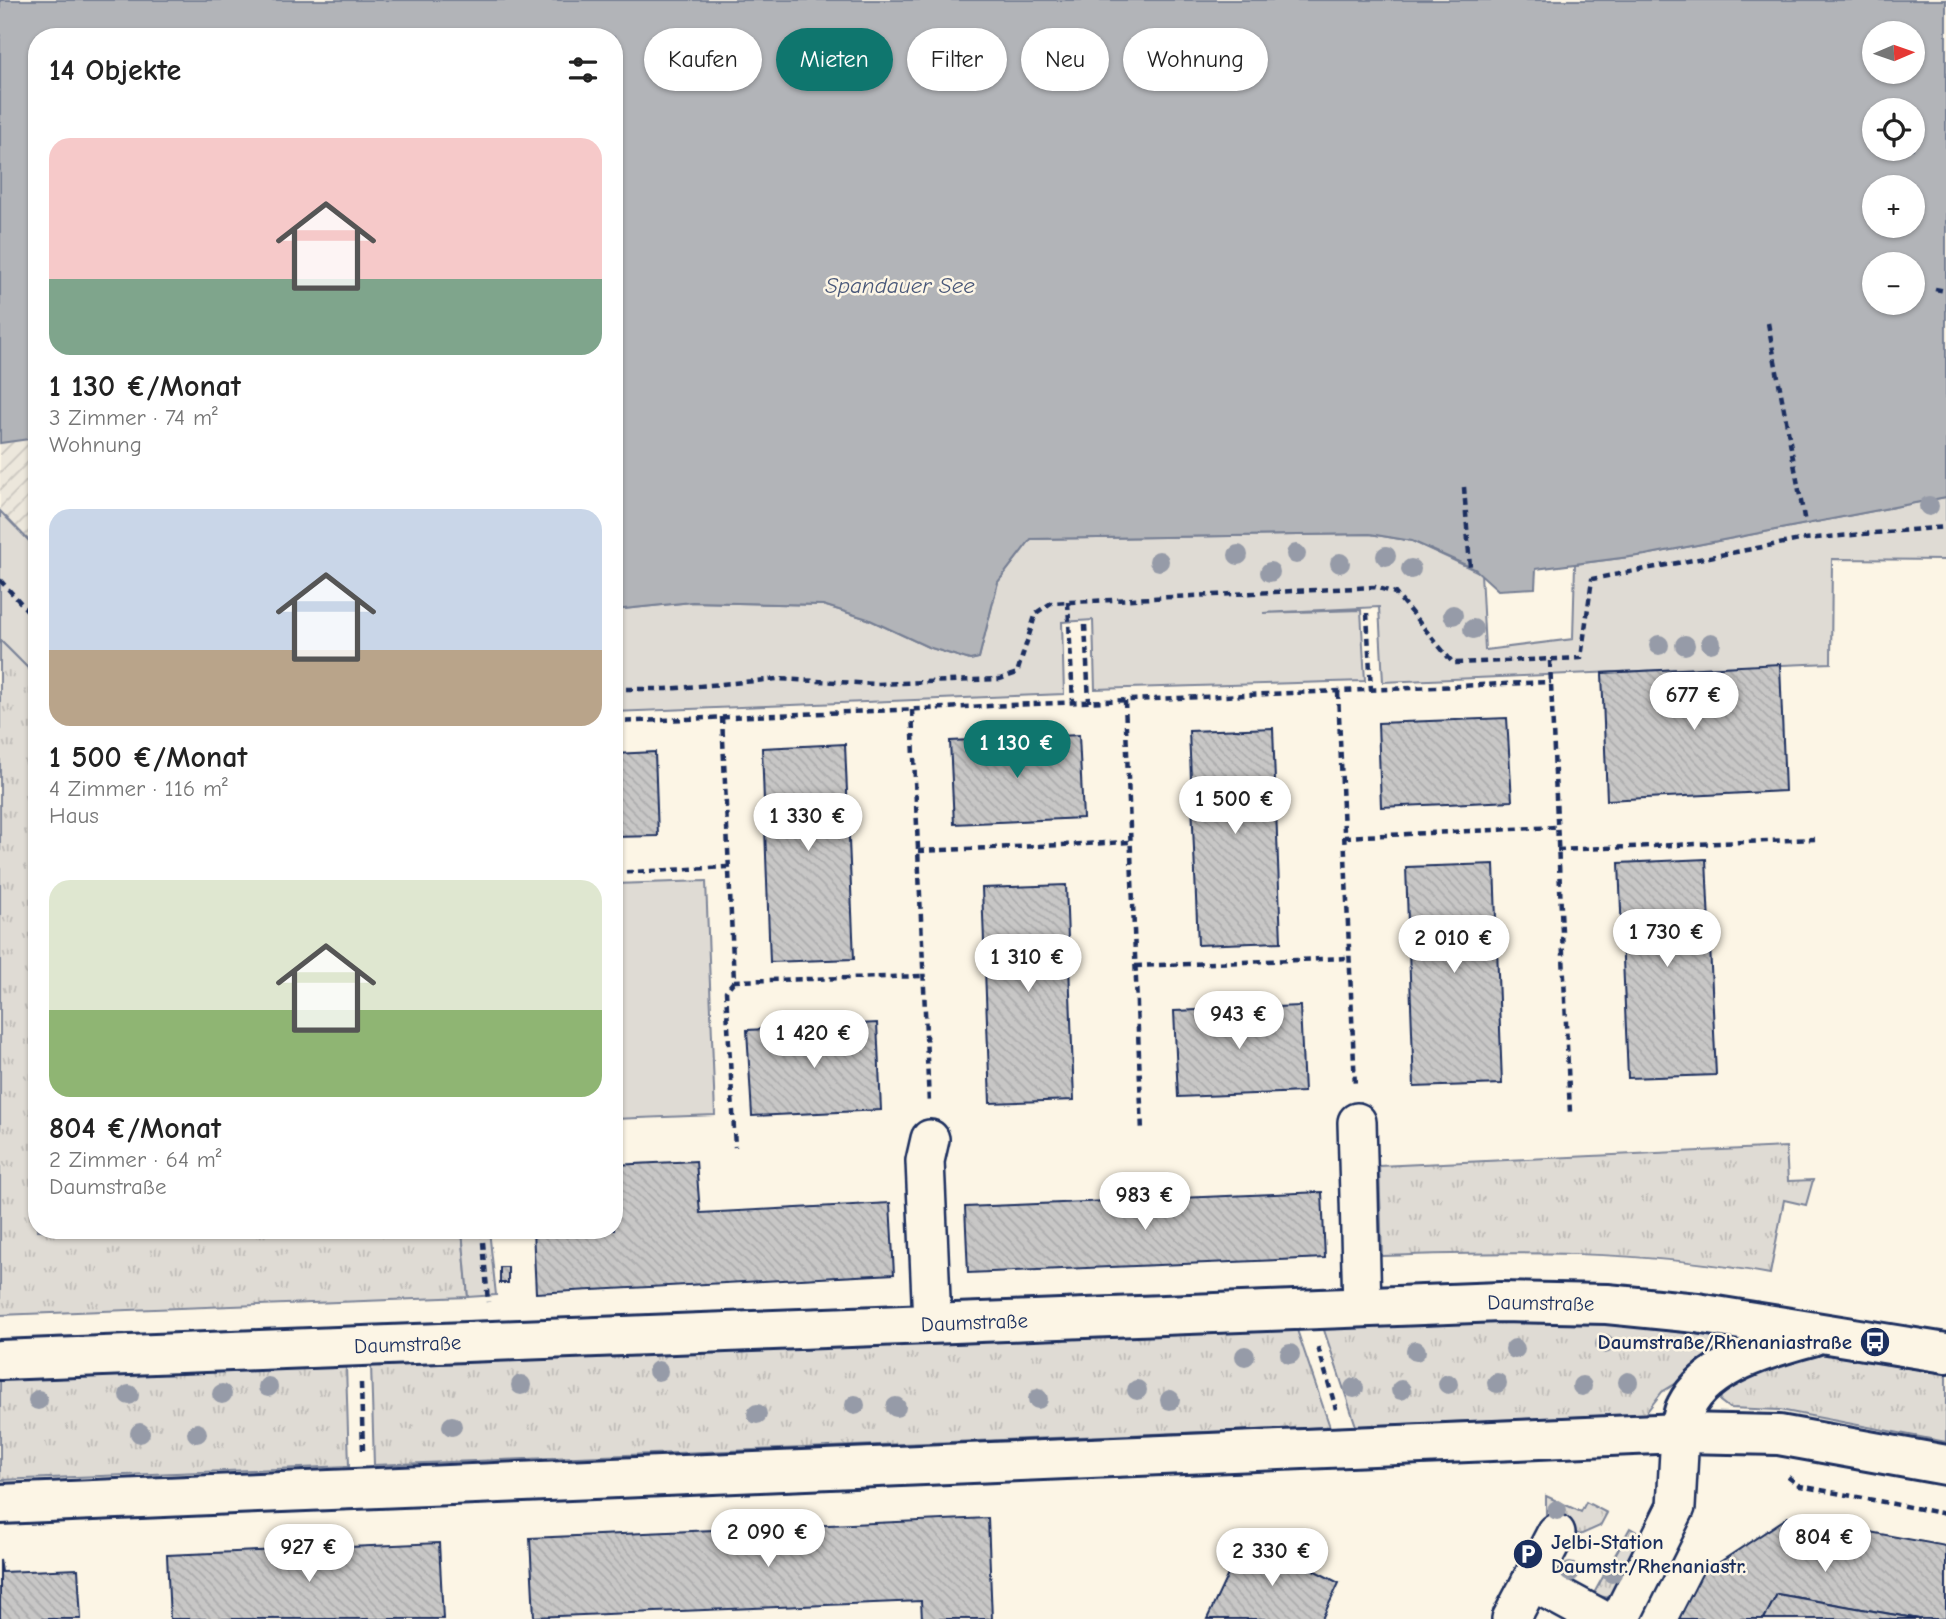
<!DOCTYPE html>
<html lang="de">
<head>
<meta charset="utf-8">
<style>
	body { margin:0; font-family:"Comic Neue",sans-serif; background:#f2f2f2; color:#222; height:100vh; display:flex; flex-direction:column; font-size:26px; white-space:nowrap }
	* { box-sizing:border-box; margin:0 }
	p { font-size:23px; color:#767676 }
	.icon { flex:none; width:38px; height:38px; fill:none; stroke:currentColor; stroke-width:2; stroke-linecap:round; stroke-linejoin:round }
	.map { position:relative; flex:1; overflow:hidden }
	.drawer { position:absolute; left:28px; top:28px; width:595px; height:1211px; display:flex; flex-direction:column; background:#fff; border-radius:28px; box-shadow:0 2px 5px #0004 }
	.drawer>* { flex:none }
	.top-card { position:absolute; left:644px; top:28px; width:665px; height:63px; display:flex; gap:14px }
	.needle { width:46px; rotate:88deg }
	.fabs { position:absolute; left:1862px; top:21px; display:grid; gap:14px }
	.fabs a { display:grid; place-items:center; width:63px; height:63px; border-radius:50%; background:#fff; box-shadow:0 2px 5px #0004; font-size:35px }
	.price { position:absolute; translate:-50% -60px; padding:0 16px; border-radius:24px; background:#fff; color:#222; font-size:23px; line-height:46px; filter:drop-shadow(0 2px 4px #0008) }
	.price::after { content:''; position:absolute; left:50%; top:42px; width:21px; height:16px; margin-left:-10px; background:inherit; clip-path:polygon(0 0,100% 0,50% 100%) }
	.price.on { background:#0f766e; color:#fff }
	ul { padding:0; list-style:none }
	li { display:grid; align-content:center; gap:14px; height:371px; padding:0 21px }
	li span { display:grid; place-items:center; height:217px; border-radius:21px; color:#555 }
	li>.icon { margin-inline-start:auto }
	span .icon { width:126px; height:126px; fill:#fffc; stroke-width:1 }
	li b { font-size:30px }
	h2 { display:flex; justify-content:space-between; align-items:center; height:84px; padding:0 21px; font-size:30px }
	.pill { padding:0 24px; border-radius:32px; background:#fff; box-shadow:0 2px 5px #0004; font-size:24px; line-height:63px }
	.pill.on { background:#0f766e; color:#fff }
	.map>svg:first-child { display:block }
</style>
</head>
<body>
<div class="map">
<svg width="1946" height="1619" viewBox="0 0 1946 1619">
	<defs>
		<pattern id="industrial-furrows" width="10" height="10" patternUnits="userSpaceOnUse" patternTransform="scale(1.75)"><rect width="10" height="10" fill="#ece7dc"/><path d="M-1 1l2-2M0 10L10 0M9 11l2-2" fill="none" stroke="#cac6bf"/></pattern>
		<pattern id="grass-tufts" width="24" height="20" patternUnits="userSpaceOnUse" patternTransform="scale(1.75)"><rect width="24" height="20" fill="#dfdbd4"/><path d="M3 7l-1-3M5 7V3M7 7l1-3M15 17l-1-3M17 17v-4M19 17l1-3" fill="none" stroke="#bfbcb8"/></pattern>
		<pattern id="building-back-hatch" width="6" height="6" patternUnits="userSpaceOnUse" patternTransform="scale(1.75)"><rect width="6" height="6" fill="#c8c7c6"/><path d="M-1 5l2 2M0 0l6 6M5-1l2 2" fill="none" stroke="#ababac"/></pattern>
	</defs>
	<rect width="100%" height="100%" fill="#fcf5e5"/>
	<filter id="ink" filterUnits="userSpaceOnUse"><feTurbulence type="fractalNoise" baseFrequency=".0143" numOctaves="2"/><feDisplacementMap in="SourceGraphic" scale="14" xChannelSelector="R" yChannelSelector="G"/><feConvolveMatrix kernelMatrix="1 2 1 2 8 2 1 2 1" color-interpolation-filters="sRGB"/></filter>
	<g filter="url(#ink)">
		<!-- industrial -->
		<polygon fill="url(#industrial-furrows)" points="37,438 37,549 0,511 0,443"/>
		<!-- grass -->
		<g fill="url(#grass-tufts)" stroke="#7d8599" stroke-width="2">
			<polygon points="0,640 37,677 37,1230 462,1230 468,1297 0,1315"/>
			<path d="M1786 1147 1788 1181 1813 1180 1806 1205 1784 1200 1770 1274C1642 1250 1512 1251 1382 1256L1379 1166Z"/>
			<polygon points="1483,1321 1624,1324 1737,1337 1738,1345 1662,1392 1645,1414 1356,1426 1323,1327"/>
			<polygon points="1296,1327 1330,1427 374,1465 371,1364"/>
			<polygon points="1810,1352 1946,1374 1946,1442 1780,1410 1729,1408 1720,1401 1723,1388"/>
			<polygon points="346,1365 349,1466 0,1480 0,1378"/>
			<polygon points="1546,1496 1581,1512 1586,1502 1607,1513 1600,1526 1580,1535 1546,1515"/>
			<polygon points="1630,1528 1640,1534 1610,1598 1593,1595"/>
		</g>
		<!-- park -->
		<g fill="#dfdbd4" stroke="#7d8599" stroke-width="2">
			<polygon points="1946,497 1946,560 1832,559 1831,663 1383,682 1379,607 1263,613 1361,610 1365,681 1095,689 1093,620 1062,622 1064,694 614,712 614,610 692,602 823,605 868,619 928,647 970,660 979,658 998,582 1031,539 1370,534 1412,541 1481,573 1485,650 1573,639 1575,564 1645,555"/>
			<polygon points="0,511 37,549 37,677 0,640"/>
			<polygon points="706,881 715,1115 614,1119 614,884"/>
			<polygon points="462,1230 489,1230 496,1295 468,1297"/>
		</g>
		<!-- water -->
		<path fill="#b2b4b8" stroke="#767f94" stroke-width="2" fill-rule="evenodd" d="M0 0H1946V497L1645 555 1536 569 1535 588 1498 590 1475 569 1412 541 1370 534 1031 539 998 582 979 658 970 660 928 647 868 619 823 605 692 602 614 610V37H37V438L0 443ZM1874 33H1913V72H1874ZM1874 110H1913V149H1874ZM1874 187H1913V226H1874ZM1874 264H1913V303H1874Z"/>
		<!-- building -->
		<g fill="url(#building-back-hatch)" stroke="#1b2f5e" stroke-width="2">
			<polygon points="1780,664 1785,791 1607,800 1602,673"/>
			<polygon points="1507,718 1512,801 1381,807 1378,723"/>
			<polygon points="1273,728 1281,942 1198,945 1189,731"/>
			<polygon points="1079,735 1083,818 954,824 950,741"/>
			<polygon points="845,744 854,959 770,962 762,748"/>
			<polygon points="655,752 658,836 614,837 614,754"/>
			<polygon points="1706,859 1716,1075 1628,1078 1619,863"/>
			<polygon points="1494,864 1502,1084 1414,1087 1406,867"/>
			<polygon points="1066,885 1074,1100 990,1103 982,888"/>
			<polygon points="1300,1006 1304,1092 1178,1097 1174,1011"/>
			<polygon points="877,1023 881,1110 752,1116 747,1030"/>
			<polygon points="696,1161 700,1213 890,1203 894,1274 536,1293 533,1230 614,1230 614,1165"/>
			<polygon points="1322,1192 1325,1258 968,1273 965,1207"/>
			<rect x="500" y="1267" width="8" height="16"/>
			<polygon points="1788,1517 1946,1546 1946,1619 1919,1619 1777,1594 1764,1619 1679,1619 1702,1574"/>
			<polygon points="988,1518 992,1619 922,1619 921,1601 534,1617 530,1538"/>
			<polygon points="1246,1536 1339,1583 1322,1619 1207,1619"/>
			<polygon points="439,1543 443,1619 170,1619 167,1555"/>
			<polygon points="0,1559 2,1572 78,1569 81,1619 0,1619"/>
			<polygon points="1777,1594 1919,1619 1764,1619"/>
		</g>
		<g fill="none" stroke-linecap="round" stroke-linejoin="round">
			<!-- minor casing -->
			<g stroke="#1b2f5e" stroke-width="42">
				<g id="minor">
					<polyline points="1357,1122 1362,1306"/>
					<polyline points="930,1139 925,1161 932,1322"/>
					<polyline points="1531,1581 1556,1533"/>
					<polyline points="1511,1619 1531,1581 1601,1619"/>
					<polyline points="1620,1619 1676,1507 1680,1433"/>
				</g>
			</g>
			<!-- major casing -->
			<g stroke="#1b2f5e" stroke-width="44">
				<g id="major">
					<path id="s1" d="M0 1360 1500 1302 1607 1304 1697 1313 1946 1353"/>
					<path d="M1680 1433C1682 1425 1682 1414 1686 1407 1706 1365 1771 1347 1812 1336"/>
					<polyline points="0,1504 1680,1433 1779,1435 1946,1465"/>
				</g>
			</g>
			<!-- path -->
			<g stroke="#1b2f5e" stroke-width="4.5" stroke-dasharray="7 5" stroke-linecap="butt">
				<polyline points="1935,289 1946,291"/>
				<polyline points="1768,323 1805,523"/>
				<polyline points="1464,487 1470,567"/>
				<polyline points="0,580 37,621"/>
				<polyline points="1068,602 1073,703"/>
				<polyline points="1367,613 1371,691"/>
				<polyline points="1085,625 1089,702"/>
				<polyline points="1550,661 1570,1113"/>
				<polyline points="614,689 666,689 777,679 877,684 1000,679 1017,673 1036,613 1051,603 1375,587 1395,593 1453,663 1581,658 1592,579 1805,539 1946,527"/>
				<polyline points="1338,692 1355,1087"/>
				<polyline points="1125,701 1142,1132"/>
				<polyline points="912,710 929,1104"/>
				<polyline points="722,717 734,981 923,976"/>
				<polyline points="614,722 1551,682"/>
				<polyline points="1344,837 1556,827"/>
				<polyline points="1557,850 1815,839"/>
				<polyline points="918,851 1131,842"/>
				<polyline points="614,873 728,867"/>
				<polyline points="1135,966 1349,958"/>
				<polyline points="734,981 726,991 735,1147"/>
				<polyline points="482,1230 488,1302"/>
				<polyline points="1318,1347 1336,1409"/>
				<polyline points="361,1383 363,1451"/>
				<polyline points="1788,1477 1800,1486 1946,1514"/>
			</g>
			<!-- minor -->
			<use href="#minor" stroke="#fcf5e5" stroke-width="37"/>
			<!-- major -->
			<use href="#major" stroke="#fcf5e5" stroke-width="38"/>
		</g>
		<!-- trees -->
		<g fill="#969ba8">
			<circle cx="1929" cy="506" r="10"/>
			<circle cx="1296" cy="554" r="10"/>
			<circle cx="1238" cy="555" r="10"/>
			<circle cx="1386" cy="556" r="10"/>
			<circle cx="1159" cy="561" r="10"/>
			<circle cx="1340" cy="563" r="10"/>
			<circle cx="1411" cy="569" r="10"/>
			<circle cx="1270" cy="572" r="10"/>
			<circle cx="1453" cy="615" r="10"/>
			<circle cx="1473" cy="629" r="10"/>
			<circle cx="1711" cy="643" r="10"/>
			<circle cx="1659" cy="645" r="10"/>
			<circle cx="1685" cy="645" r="10"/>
			<circle cx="1605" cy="1344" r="10"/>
			<circle cx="1515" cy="1349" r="10"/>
			<circle cx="1416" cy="1351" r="10"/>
			<circle cx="1290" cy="1354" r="10"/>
			<circle cx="1245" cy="1356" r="10"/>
			<circle cx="658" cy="1371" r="10"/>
			<circle cx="1628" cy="1382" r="10"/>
			<circle cx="1497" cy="1383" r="10"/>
			<circle cx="1448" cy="1384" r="10"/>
			<circle cx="521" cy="1385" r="10"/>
			<circle cx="1582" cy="1386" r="10"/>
			<circle cx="268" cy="1387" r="10"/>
			<circle cx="1354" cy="1388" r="10"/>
			<circle cx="1137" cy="1390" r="10"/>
			<circle cx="1401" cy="1390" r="10"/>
			<circle cx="222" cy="1394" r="10"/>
			<circle cx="129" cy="1395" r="10"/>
			<circle cx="1038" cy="1399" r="10"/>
			<circle cx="38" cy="1400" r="10"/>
			<circle cx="1170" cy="1400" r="10"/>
			<circle cx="855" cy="1405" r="10"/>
			<circle cx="896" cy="1407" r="10"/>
			<circle cx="757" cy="1414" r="10"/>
			<circle cx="452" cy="1426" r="10"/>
			<circle cx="140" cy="1433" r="10"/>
			<circle cx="197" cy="1433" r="10"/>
			<circle cx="1557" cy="1510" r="10"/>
			<circle cx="1570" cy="1572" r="10"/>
			<circle cx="1612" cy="1573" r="10"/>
		</g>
	</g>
	<!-- icons -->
	<defs>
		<g id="bus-disc" transform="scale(1.575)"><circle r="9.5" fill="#1b2f5e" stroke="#fcf5e5"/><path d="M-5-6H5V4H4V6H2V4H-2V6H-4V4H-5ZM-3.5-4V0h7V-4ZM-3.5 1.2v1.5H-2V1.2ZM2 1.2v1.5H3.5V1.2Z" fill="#fff"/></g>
		<g id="parking-disc" transform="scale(1.575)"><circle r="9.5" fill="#1b2f5e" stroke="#fcf5e5"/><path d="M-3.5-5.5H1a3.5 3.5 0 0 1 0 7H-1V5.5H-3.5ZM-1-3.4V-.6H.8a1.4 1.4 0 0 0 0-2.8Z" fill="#fff"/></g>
	</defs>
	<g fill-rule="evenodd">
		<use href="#bus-disc" x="1875" y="1342"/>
		<use href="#parking-disc" x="1528" y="1554"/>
	</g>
	<g text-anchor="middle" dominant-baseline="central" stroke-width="5" stroke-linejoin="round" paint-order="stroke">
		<!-- street labels -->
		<g font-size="21" fill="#1b2f5e" stroke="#fcf5e5">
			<text stroke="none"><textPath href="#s1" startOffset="1542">Daumstraße</textPath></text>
			<text stroke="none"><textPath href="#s1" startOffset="975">Daumstraße</textPath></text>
			<text stroke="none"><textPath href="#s1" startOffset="408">Daumstraße</textPath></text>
		</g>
		<!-- poi labels -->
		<g font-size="21" font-weight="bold" fill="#1b2f5e" stroke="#fcf5e5" text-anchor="end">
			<text x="1852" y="1342">Daumstraße/Rhenaniastraße</text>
			<text x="1551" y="1542" text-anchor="start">Jelbi-Station<tspan x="1551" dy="24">Daumstr./Rhenaniastr.</tspan></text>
		</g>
		<!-- water labels -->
		<g font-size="23" font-style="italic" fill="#485779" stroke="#fcf5e5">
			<text x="900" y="285">Spandauer See</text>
		</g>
	</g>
</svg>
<div class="fabs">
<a><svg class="needle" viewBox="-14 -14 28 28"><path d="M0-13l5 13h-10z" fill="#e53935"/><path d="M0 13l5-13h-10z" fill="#767676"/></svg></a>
<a><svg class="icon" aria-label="locate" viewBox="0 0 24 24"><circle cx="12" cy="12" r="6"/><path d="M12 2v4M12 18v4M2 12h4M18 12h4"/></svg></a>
<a>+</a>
<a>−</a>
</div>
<b class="price" style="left:1694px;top:732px">677 €</b>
<b class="price on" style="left:1017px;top:780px">1 130 €</b>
<b class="price" style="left:1235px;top:836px">1 500 €</b>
<b class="price" style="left:808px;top:853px">1 330 €</b>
<b class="price" style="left:1667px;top:969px">1 730 €</b>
<b class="price" style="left:1454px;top:975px">2 010 €</b>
<b class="price" style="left:1028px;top:994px">1 310 €</b>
<b class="price" style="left:1239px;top:1051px">943 €</b>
<b class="price" style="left:814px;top:1070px">1 420 €</b>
<b class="price" style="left:1145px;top:1232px">983 €</b>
<b class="price" style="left:768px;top:1569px">2 090 €</b>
<b class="price" style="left:1825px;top:1574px">804 €</b>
<b class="price" style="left:309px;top:1584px">927 €</b>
<b class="price" style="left:1272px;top:1588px">2 330 €</b>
<div class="top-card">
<a class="pill">Kaufen</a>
<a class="pill on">Mieten</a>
<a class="pill">Filter</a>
<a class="pill">Neu</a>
<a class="pill">Wohnung</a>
</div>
<section class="drawer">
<h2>14 Objekte<svg class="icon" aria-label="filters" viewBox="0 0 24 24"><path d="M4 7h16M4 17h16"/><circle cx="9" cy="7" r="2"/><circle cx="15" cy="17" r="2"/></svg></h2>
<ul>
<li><span style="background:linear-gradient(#f6c9c9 65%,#7fa58c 0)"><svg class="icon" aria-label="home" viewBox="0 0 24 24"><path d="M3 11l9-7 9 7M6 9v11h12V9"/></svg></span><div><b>1 130 €/Monat</b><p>3 Zimmer · 74 m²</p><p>Wohnung</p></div></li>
<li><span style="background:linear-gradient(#c9d6e8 65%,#b9a48a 0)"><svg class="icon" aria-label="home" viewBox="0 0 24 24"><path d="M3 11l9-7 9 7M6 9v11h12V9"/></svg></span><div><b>1 500 €/Monat</b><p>4 Zimmer · 116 m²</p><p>Haus</p></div></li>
<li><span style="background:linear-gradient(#dfe7d0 60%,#8fb573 0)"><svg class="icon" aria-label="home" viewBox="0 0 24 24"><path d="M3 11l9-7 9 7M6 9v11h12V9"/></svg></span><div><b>804 €/Monat</b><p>2 Zimmer · 64 m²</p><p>Daumstraße</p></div></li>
</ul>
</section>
</div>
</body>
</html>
